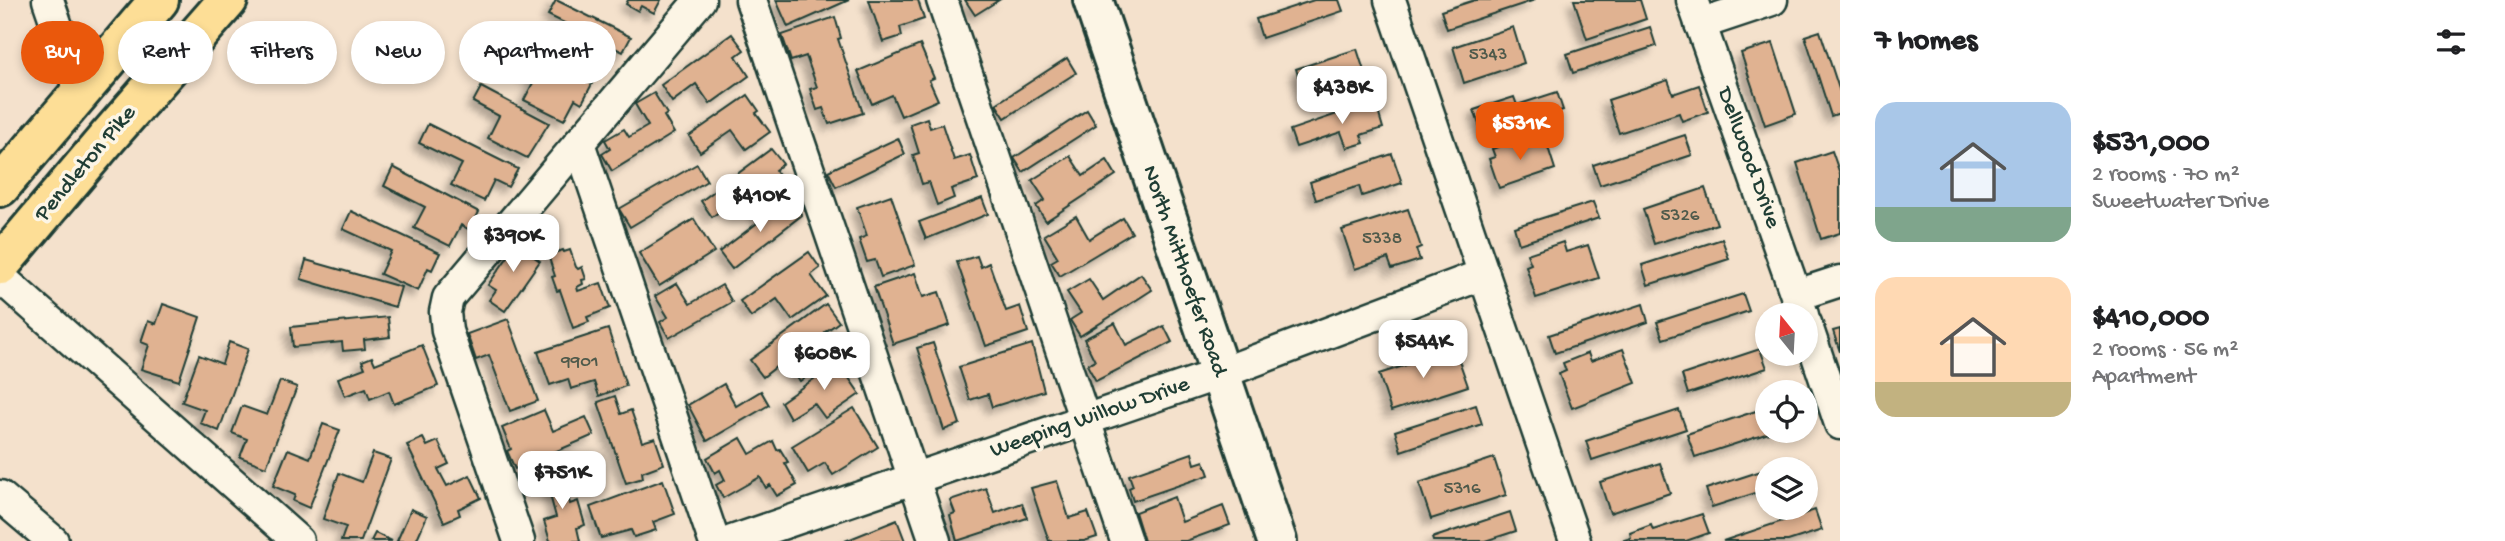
<!DOCTYPE html>
<html lang="en">
<head>
<meta charset="utf-8">
<style>
	body { margin:0; font-family:"Gochi Hand",sans-serif; background:#f6f6f6; color:#202124; height:100vh; display:flex; flex-direction:column; font-size:26px; white-space:nowrap }
	* { box-sizing:border-box; margin:0 }
	p { font-size:23px; color:#757577 }
	.icon { flex:none; width:38px; height:38px; fill:none; stroke:currentColor; stroke-width:2; stroke-linecap:round; stroke-linejoin:round }
	.map { position:relative; flex:1; overflow:hidden }
	.panel { display:flex; flex-direction:column; background:#fff; width:665px }
	.panel>* { flex:none }
	.hud { position:absolute; left:21px; top:21px; width:665px; height:63px; display:flex; gap:14px }
	.needle { width:46px; rotate:342deg }
	.fabs { position:absolute; left:1755px; top:303px; display:grid; gap:14px }
	.fabs a { display:grid; place-items:center; width:63px; height:63px; border-radius:50%; background:#fff; box-shadow:0 4px 10px #0003; font-size:35px }
	.price { position:absolute; translate:-50% -60px; padding:0 16px; border-radius:14px; background:#fff; color:#222; font-size:23px; line-height:46px; filter:drop-shadow(0 2px 4px #0008) }
	.price::after { content:''; position:absolute; left:50%; top:42px; width:21px; height:16px; margin-left:-10px; background:inherit; clip-path:polygon(0 0,100% 0,50% 100%) }
	.price.on { background:#ea580c; color:#fff }
	ul { padding:0; list-style:none }
	li { display:flex; align-items:center; gap:21px; height:175px; padding:0 35px }
	li span { display:grid; place-items:center; flex:none; width:196px; height:140px; border-radius:21px; color:#555 }
	li>.icon { margin-inline-start:auto }
	span .icon { width:84px; height:84px; fill:#fffc; stroke-width:1 }
	li b { font-size:30px }
	h2 { display:flex; justify-content:space-between; align-items:center; height:84px; padding:0 35px; font-size:30px }
	.pill { padding:0 24px; border-radius:32px; background:#fff; box-shadow:0 4px 10px #0003; font-size:24px; line-height:63px }
	.pill.on { background:#ea580c; color:#fff }
	main { display:flex; flex:1; min-height:0 }
	.map>svg:first-child { display:block }
</style>
</head>
<body>
<main>
<div class="map">
<svg width="1840" height="541" viewBox="0 0 1840 541">
	<defs>
		<filter id="shadow"><feDropShadow dx="-6" dy="6" stdDeviation="3.5" flood-color="#0004"/></filter>
	</defs>
	<rect width="100%" height="100%" fill="#f4e1cc"/>
	<filter id="ink" filterUnits="userSpaceOnUse"><feTurbulence type="fractalNoise" baseFrequency=".0143" numOctaves="2"/><feDisplacementMap in="SourceGraphic" scale="14" xChannelSelector="R" yChannelSelector="G"/><feConvolveMatrix kernelMatrix="1 2 1 2 8 2 1 2 1" color-interpolation-filters="sRGB"/></filter>
	<g filter="url(#ink)">
		<!-- building -->
		<g fill="#e0b291" stroke="#1f3d34" stroke-width="2" filter="url(#shadow)">
			<polygon points="556,0 631,37 623,52 548,15"/>
			<polygon points="628,0 661,0 654,13 641,6 638,11 626,4"/>
			<polygon points="776,0 849,0 788,27"/>
			<polygon points="869,0 918,0 924,19 900,27 902,36 883,42"/>
			<polygon points="965,0 999,0 975,15"/>
			<polygon points="1314,0 1339,0 1343,11 1262,38 1256,19"/>
			<polygon points="1475,0 1535,0 1447,29 1441,11"/>
			<polygon points="1574,0 1640,0 1646,19 1587,39"/>
			<polygon points="835,17 841,38 838,39 863,113 829,124 823,108 817,110 810,89 817,87 806,56 791,61 782,35"/>
			<polygon points="1513,27 1524,63 1464,83 1453,47"/>
			<polygon points="1650,27 1656,46 1573,73 1567,54"/>
			<polygon points="1820,31 1840,92 1840,113 1831,116 1805,36"/>
			<polygon points="732,34 744,50 736,56 749,76 710,104 696,84 672,102 661,85"/>
			<polygon points="504,40 592,84 582,103 575,99 564,120 524,100 535,79 495,59"/>
			<polygon points="1773,43 1796,114 1765,125 1741,53"/>
			<polygon points="920,45 934,78 929,80 938,100 901,116 892,95 872,104 858,71"/>
			<polygon points="1357,49 1368,83 1307,103 1296,69"/>
			<polygon points="1067,58 1076,73 1005,118 996,104"/>
			<polygon points="1668,80 1673,94 1699,85 1708,112 1682,121 1679,113 1619,133 1608,100"/>
			<polygon points="481,87 549,123 527,158 488,138 499,116 473,102"/>
			<polygon points="1557,92 1563,110 1483,136 1474,110 1514,97 1517,105"/>
			<polygon points="654,93 667,114 664,116 674,133 612,171 602,154 610,149 605,140 624,129 629,137 648,126 635,104"/>
			<polygon points="748,95 759,111 756,113 770,132 746,149 732,130 700,152 689,136"/>
			<polygon points="1375,101 1383,128 1361,135 1364,143 1347,148 1341,132 1296,147 1290,130"/>
			<polygon points="1087,110 1096,125 1023,172 1014,158"/>
			<polygon points="927,118 930,128 942,124 954,160 970,155 978,180 951,189 954,198 937,205 929,182 922,184 913,155 919,153 910,124"/>
			<polygon points="428,124 518,169 508,187 494,180 484,201 451,185 462,164 419,143"/>
			<polygon points="1685,135 1692,155 1600,185 1593,165"/>
			<polygon points="898,138 905,154 836,187 828,171"/>
			<polygon points="1523,138 1526,147 1546,141 1555,169 1499,188 1489,159 1495,157 1492,149"/>
			<polygon points="771,149 783,164 775,170 790,190 758,214 743,194 712,217 701,201"/>
			<polygon points="1832,151 1840,174 1840,233 1821,239 1797,163"/>
			<polygon points="1392,154 1402,183 1362,196 1359,186 1316,200 1310,182"/>
			<polygon points="1070,156 1083,176 1107,160 1116,175 1046,221 1036,206 1045,200 1032,180"/>
			<polygon points="697,164 707,181 630,227 619,209"/>
			<polygon points="393,167 479,212 470,230 461,225 450,246 414,228 425,207 384,186"/>
			<polygon points="1705,188 1717,224 1654,244 1643,209"/>
			<polygon points="891,195 915,265 881,277 875,260 867,262 859,239 867,236 857,207"/>
			<polygon points="982,198 988,214 926,239 919,222"/>
			<polygon points="789,199 802,215 732,269 719,252"/>
			<polygon points="1593,202 1599,218 1519,244 1514,227"/>
			<polygon points="1408,209 1421,247 1416,249 1420,260 1392,269 1388,258 1355,269 1342,230"/>
			<polygon points="351,211 440,253 432,270 428,268 418,291 380,274 391,251 343,229"/>
			<polygon points="1076,216 1089,239 1123,218 1132,233 1060,276 1051,262 1058,258 1044,235"/>
			<polygon points="694,219 714,252 659,286 639,253"/>
			<polygon points="524,234 532,240 524,250 540,261 505,311 489,300 496,290 488,285"/>
			<polygon points="1722,239 1729,259 1648,285 1642,265"/>
			<polygon points="1563,242 1566,252 1588,245 1599,278 1536,298 1526,266 1531,264 1527,254"/>
			<polygon points="563,250 564,252 570,250 576,267 578,269 582,267 586,279 582,280 583,284 577,287 578,291 601,283 610,308 587,317 589,322 573,328 560,290 557,291 552,277 555,276 548,255"/>
			<polygon points="809,252 820,268 811,275 826,296 792,320 777,299 751,317 740,301"/>
			<polygon points="977,256 981,267 989,263 1006,311 1020,306 1028,332 986,346 957,262"/>
			<polygon points="306,260 401,287 395,307 301,279"/>
			<polygon points="915,273 923,297 939,292 950,325 893,344 874,287"/>
			<polygon points="1141,274 1152,290 1080,336 1070,320 1081,313 1067,292 1089,279 1103,300"/>
			<polygon points="677,283 690,304 722,285 732,302 669,338 660,322 668,317 655,296"/>
			<polygon points="1743,294 1749,311 1663,339 1657,322"/>
			<polygon points="163,304 200,317 179,381 141,369 149,345 141,342 148,321 156,324"/>
			<polygon points="826,304 839,322 825,332 839,352 800,381 785,360 763,377 750,360"/>
			<polygon points="1643,304 1648,322 1555,353 1549,335"/>
			<polygon points="388,317 390,337 364,340 365,349 343,351 342,342 293,347 291,327"/>
			<polygon points="508,319 538,401 510,411 489,355 476,360 467,334"/>
			<polygon points="1115,323 1126,345 1164,326 1172,342 1096,381 1087,365 1095,361 1084,339"/>
			<polygon points="608,329 626,386 599,396 594,382 571,389 568,379 550,385 538,352"/>
			<polygon points="1840,329 1840,352 1833,331"/>
			<polygon points="229,342 248,349 219,431 200,423 205,410 182,402 199,355 222,364"/>
			<polygon points="933,343 960,424 944,430 917,348"/>
			<polygon points="1032,344 1044,391 992,407 988,394 970,400 959,367"/>
			<polygon points="422,345 438,386 394,404 389,391 370,399 366,388 345,396 338,378 365,368 362,361 372,357 375,364"/>
			<polygon points="1455,349 1468,386 1391,411 1379,374"/>
			<polygon points="1623,349 1636,383 1572,408 1559,374 1566,371 1563,363 1588,353 1591,361"/>
			<polygon points="1760,349 1767,368 1688,394 1682,375"/>
			<polygon points="841,360 852,376 849,378 860,394 825,418 814,403 790,418 781,402"/>
			<polygon points="280,381 297,387 266,467 240,457 247,439 232,433 242,406 267,415"/>
			<polygon points="724,384 736,406 761,391 769,405 707,441 688,405"/>
			<polygon points="615,396 621,414 631,410 642,442 655,438 664,464 642,472 643,478 626,483 598,402"/>
			<polygon points="1476,405 1482,424 1401,451 1395,431"/>
			<polygon points="1768,407 1768,430 1778,430 1695,457 1687,434"/>
			<polygon points="854,408 878,447 833,475 825,463 808,473 792,446"/>
			<polygon points="544,410 553,431 586,417 594,435 515,469 507,451 511,449 502,428"/>
			<polygon points="1679,410 1686,429 1592,460 1586,441"/>
			<polygon points="323,424 340,430 309,508 293,501 295,495 273,486 288,449 310,458"/>
			<polygon points="423,438 427,446 438,441 449,464 438,469 447,486 470,475 481,498 458,509 460,515 444,522 407,445"/>
			<polygon points="741,438 750,454 773,441 777,450 780,449 788,462 785,463 797,485 777,496 770,485 766,488 760,477 723,498 716,485 725,480 720,470 715,473 707,458"/>
			<polygon points="373,453 391,459 361,541 341,541 346,527 323,519 339,473 362,482"/>
			<polygon points="1192,453 1195,464 1204,461 1209,475 1133,501 1129,488 1133,486 1129,475"/>
			<polygon points="1494,458 1506,495 1431,519 1419,483"/>
			<polygon points="1798,459 1802,469 1768,469 1768,489 1712,507 1706,489"/>
			<polygon points="1660,463 1670,493 1610,513 1600,482"/>
			<polygon points="560,469 570,504 578,501 585,525 577,528 580,541 550,541 544,521 556,517 544,473"/>
			<polygon points="663,480 675,514 653,522 656,530 634,537 631,530 601,538 590,507"/>
			<polygon points="1057,481 1069,518 1088,512 1097,537 1084,541 1049,541 1031,488"/>
			<polygon points="986,488 995,513 1022,503 1027,518 957,541 950,515 955,513 950,500"/>
			<polygon points="1174,497 1182,522 1223,506 1230,525 1186,541 1144,541 1135,512"/>
			<polygon points="411,509 427,516 416,541 397,541"/>
			<polygon points="1815,510 1822,530 1788,541 1723,541"/>
			<polygon points="1510,512 1516,531 1485,541 1433,541 1432,538"/>
			<polygon points="1702,514 1709,533 1686,541 1621,541 1631,538 1630,533 1651,525 1653,530"/>
			<polygon points="897,520 905,541 845,541"/>
			<polygon points="375,533 392,541 371,541"/>
		</g>
		<g fill="none" stroke-linecap="round" stroke-linejoin="round">
			<!-- street casing -->
			<g stroke="#1f3d34" stroke-width="35">
				<g id="street">
					<polyline points="48,0 80,93"/>
					<polyline points="751,0 935,541"/>
					<polyline points="942,0 1126,541"/>
					<polyline points="1390,0 1575,541"/>
					<polyline points="1692,0 1803,315"/>
					<polyline points="1700,24 1772,0"/>
					<polyline points="579,143 714,541"/>
					<polyline points="0,277 298,541"/>
					<polyline points="1797,295 1840,281"/>
					<polyline points="1806,323 1840,424"/>
					<polyline points="0,496 53,541"/>
					<polyline points="519,541 447,331 445,312 448,298 700,0"/>
					<polyline points="732,541 1219,374 1484,274"/>
				</g>
			</g>
			<!-- secondary casing -->
			<g stroke="#1f3d34" stroke-width="44">
				<polyline id="secondary" points="1093,0 1277,541"/>
			</g>
			<!-- primary casing -->
			<g stroke="#1f3d34" stroke-width="44">
				<g id="primary">
					<polyline points="0,187 159,0"/>
					<polyline points="0,265 108,137 228,0"/>
				</g>
			</g>
			<!-- street -->
			<use href="#street" stroke="#fcf5e5" stroke-width="30"/>
			<!-- secondary -->
			<use href="#secondary" stroke="#fcf5e5" stroke-width="38"/>
			<!-- primary -->
			<use href="#primary" stroke="#fdde96" stroke-width="38"/>
		</g>
	</g>
	<g text-anchor="middle" dominant-baseline="central" stroke-width="7" stroke-linejoin="round" paint-order="stroke">
		<!-- number labels -->
		<g font-size="19" fill="#4f5a4b">
			<text x="1488" y="55">5343</text>
			<text x="1680" y="216">5326</text>
			<text x="1382" y="239">5338</text>
			<text x="580" y="362">9901</text>
			<text x="1462" y="489">5316</text>
		</g>
		<!-- street labels -->
		<g font-size="23" fill="#1f3d34" stroke="#fcf5e5">
			<text transform="translate(1748 158) rotate(70)">Dellwood Drive</text>
			<text transform="translate(86 164) rotate(-50)">Pendleton Pike</text>
			<text transform="translate(1184 271) rotate(71)">North Mitthoefer Road</text>
			<text transform="translate(1090 418) rotate(-19)">Weeping Willow Drive</text>
		</g>
	</g>
</svg>
<div class="fabs">
<a><svg class="needle" viewBox="-14 -14 28 28"><path d="M0-13l5 13h-10z" fill="#e53935"/><path d="M0 13l5-13h-10z" fill="#757577"/></svg></a>
<a><svg class="icon" aria-label="locate" viewBox="0 0 24 24"><circle cx="12" cy="12" r="6"/><path d="M12 2v4M12 18v4M2 12h4M18 12h4"/></svg></a>
<a><svg class="icon" aria-label="layers" viewBox="0 0 24 24"><path d="M12 4l9 5-9 5-9-5zM3 14l9 5 9-5"/></svg></a>
</div>
<b class="price" style="left:1342px;top:126px">$438K</b>
<b class="price on" style="left:1520px;top:162px">$531K</b>
<b class="price" style="left:760px;top:234px">$410K</b>
<b class="price" style="left:513px;top:274px">$390K</b>
<b class="price" style="left:1423px;top:380px">$544K</b>
<b class="price" style="left:824px;top:392px">$608K</b>
<b class="price" style="left:562px;top:511px">$751K</b>
<div class="hud">
<a class="pill on">Buy</a>
<a class="pill">Rent</a>
<a class="pill">Filters</a>
<a class="pill">New</a>
<a class="pill">Apartment</a>
</div>
</div>
<section class="panel">
<h2>7 homes<svg class="icon" aria-label="filters" viewBox="0 0 24 24"><path d="M4 7h16M4 17h16"/><circle cx="9" cy="7" r="2"/><circle cx="15" cy="17" r="2"/></svg></h2>
<ul>
<li><span style="background:linear-gradient(#a9c7e8 75%,#7fa58c 0)"><svg class="icon" aria-label="home" viewBox="0 0 24 24"><path d="M3 11l9-7 9 7M6 9v11h12V9"/></svg></span><div><b>$531,000</b><p>2 rooms · 70 m²</p><p>Sweetwater Drive</p></div></li>
<li><span style="background:linear-gradient(#ffd9b3 75%,#c2b280 0)"><svg class="icon" aria-label="home" viewBox="0 0 24 24"><path d="M3 11l9-7 9 7M6 9v11h12V9"/></svg></span><div><b>$410,000</b><p>2 rooms · 56 m²</p><p>Apartment</p></div></li>
</ul>
</section>
</main>
</body>
</html>
